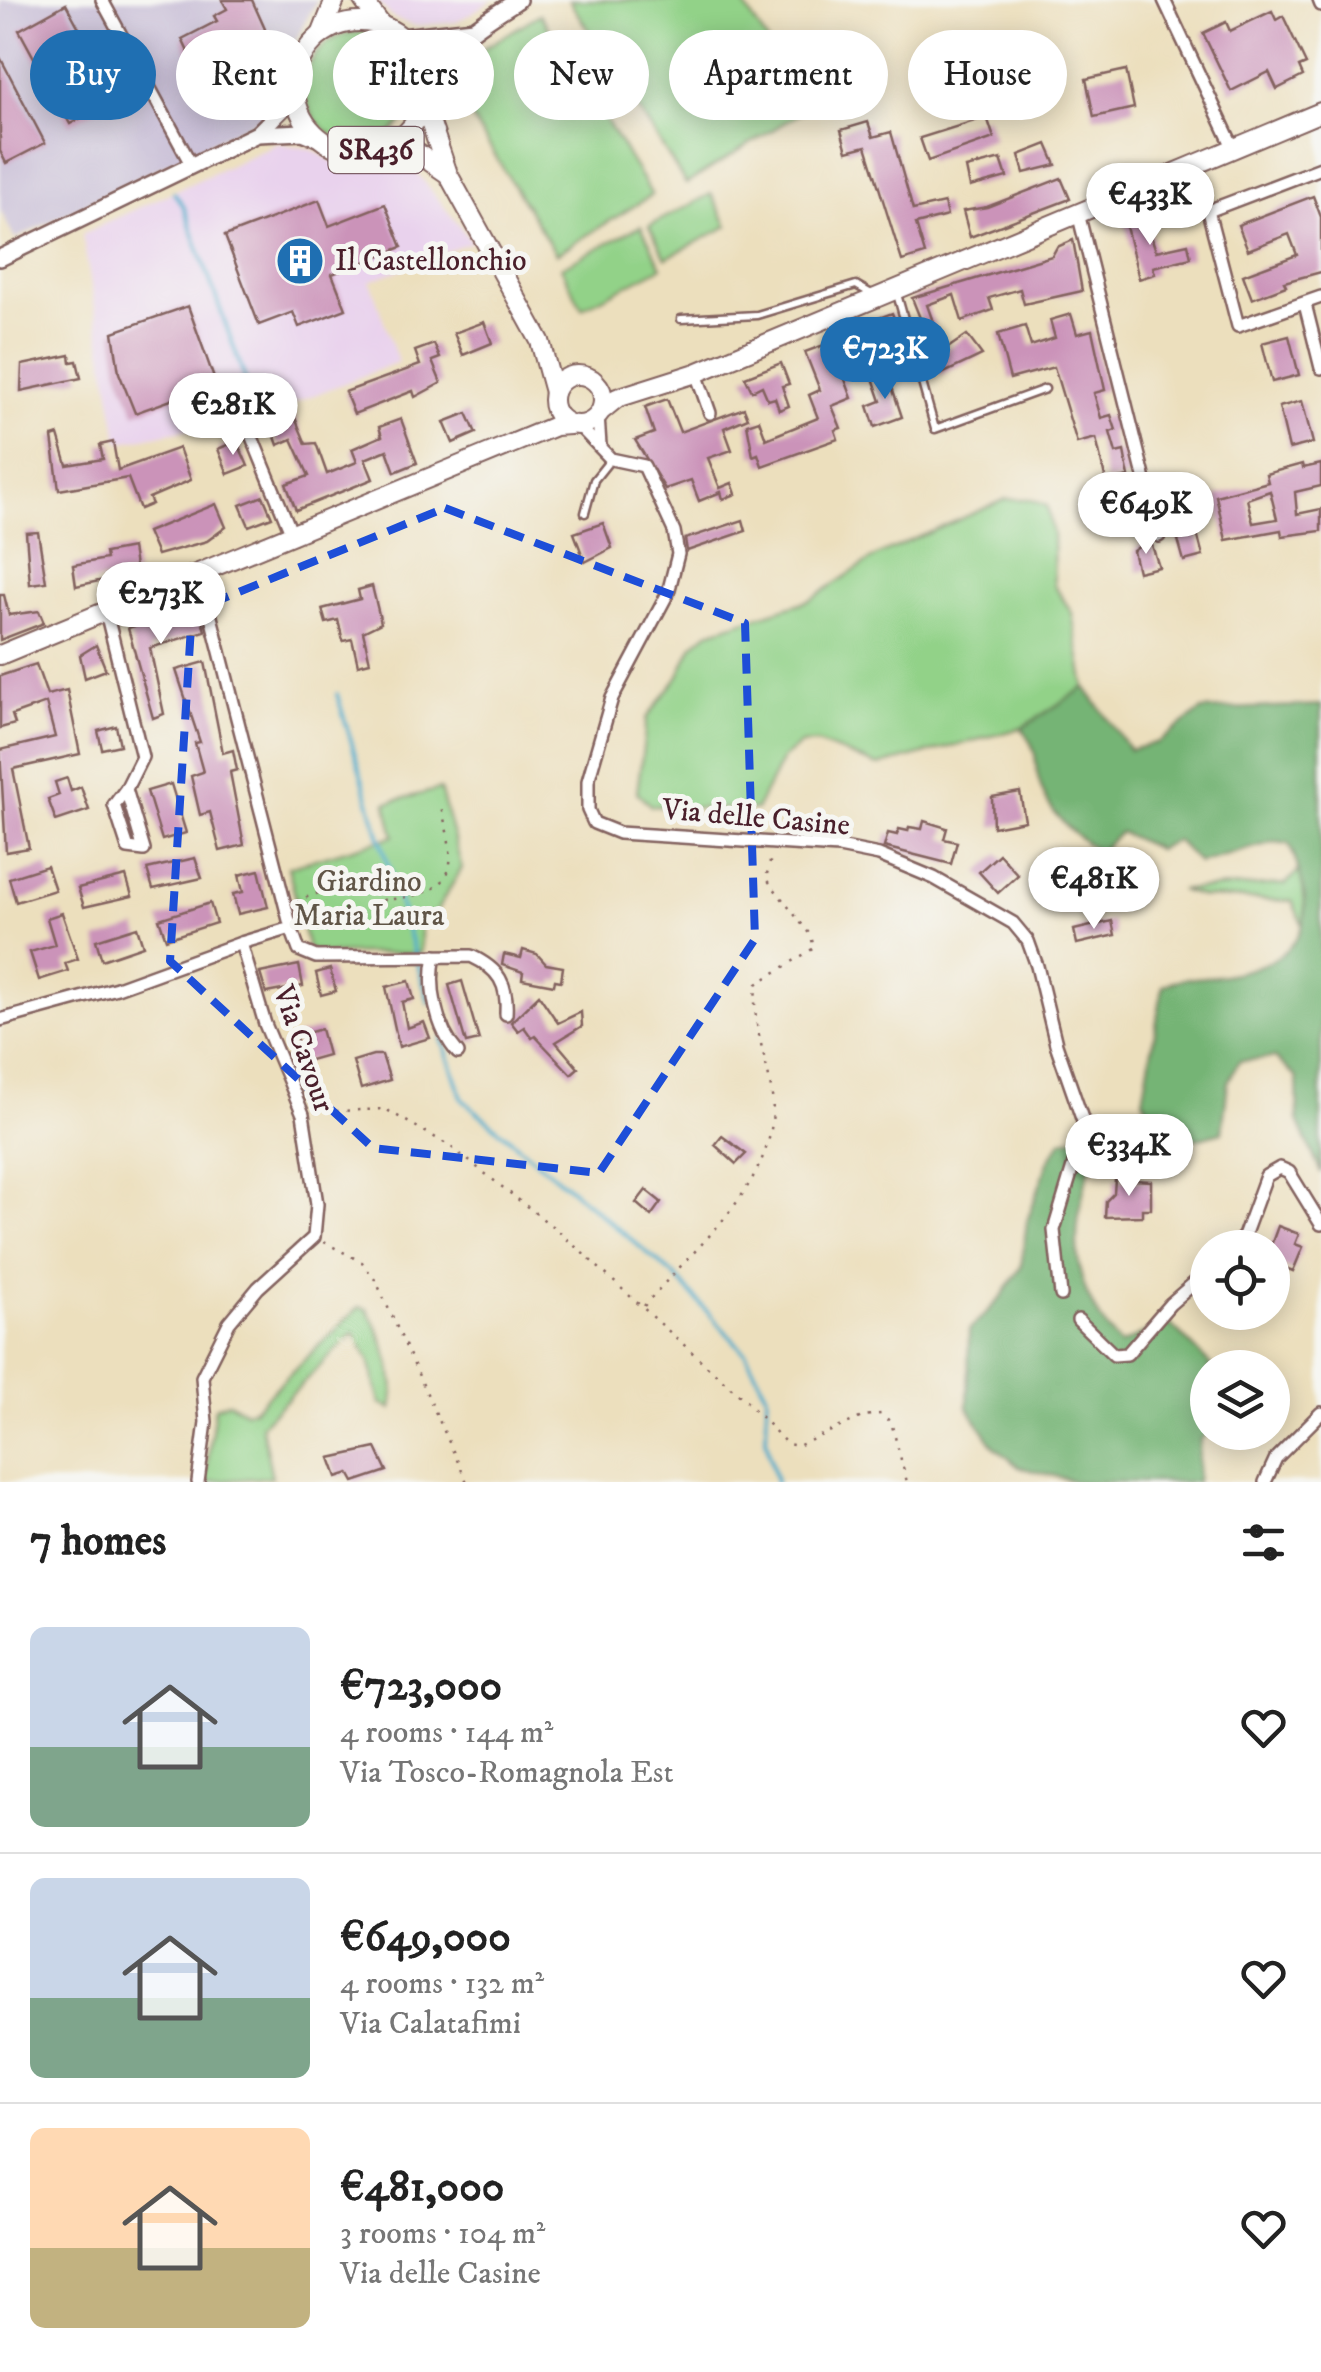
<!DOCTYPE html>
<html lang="en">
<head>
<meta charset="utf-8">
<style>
	body { margin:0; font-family:"IM FELL DW Pica",serif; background:#f2f2f2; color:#222; height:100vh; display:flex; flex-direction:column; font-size:38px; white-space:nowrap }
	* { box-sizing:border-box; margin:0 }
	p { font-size:32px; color:#767676 }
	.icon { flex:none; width:55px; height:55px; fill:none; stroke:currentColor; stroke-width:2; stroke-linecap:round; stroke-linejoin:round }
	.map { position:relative; height:1482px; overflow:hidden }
	.sheet { display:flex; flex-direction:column; background:#fff; flex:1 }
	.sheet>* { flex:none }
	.guide { position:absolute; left:30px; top:30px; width:1262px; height:90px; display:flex; gap:20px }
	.fabs { position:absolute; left:1190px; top:1230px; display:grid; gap:20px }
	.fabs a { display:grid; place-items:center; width:100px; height:100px; border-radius:50%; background:#fff; box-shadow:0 5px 25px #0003; font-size:50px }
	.price { position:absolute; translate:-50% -85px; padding:0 22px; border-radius:35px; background:#fff; color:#222; font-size:32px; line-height:65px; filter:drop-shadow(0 2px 5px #0008) }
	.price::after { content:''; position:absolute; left:50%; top:60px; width:30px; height:22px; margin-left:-15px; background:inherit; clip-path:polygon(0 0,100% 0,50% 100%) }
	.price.current { background:#1f6fb2; color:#fff }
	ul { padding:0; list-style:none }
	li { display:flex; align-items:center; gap:30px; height:250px; padding:0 30px }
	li+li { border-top:2px solid #e0e0e0 }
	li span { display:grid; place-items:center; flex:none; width:280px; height:200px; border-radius:15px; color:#555 }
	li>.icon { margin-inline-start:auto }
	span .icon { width:120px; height:120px; fill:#fffc; stroke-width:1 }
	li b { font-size:42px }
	h2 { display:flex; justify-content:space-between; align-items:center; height:120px; padding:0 30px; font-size:42px }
	.chip { padding:0 35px; border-radius:45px; background:#fff; box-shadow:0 5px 25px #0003; font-size:35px; line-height:90px }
	.chip.current { background:#1f6fb2; color:#fff }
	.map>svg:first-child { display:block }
</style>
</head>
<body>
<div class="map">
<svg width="1321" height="1482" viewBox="0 0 1321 1482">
	<rect width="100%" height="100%" fill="#f6f6f2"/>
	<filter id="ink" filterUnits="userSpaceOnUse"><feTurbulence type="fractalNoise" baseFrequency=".01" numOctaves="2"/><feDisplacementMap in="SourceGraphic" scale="20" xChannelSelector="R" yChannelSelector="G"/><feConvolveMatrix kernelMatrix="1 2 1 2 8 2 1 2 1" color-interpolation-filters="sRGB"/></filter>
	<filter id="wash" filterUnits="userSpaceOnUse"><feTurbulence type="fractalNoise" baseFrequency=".0048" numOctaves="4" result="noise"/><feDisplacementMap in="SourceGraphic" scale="40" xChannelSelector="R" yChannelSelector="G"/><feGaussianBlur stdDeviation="2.25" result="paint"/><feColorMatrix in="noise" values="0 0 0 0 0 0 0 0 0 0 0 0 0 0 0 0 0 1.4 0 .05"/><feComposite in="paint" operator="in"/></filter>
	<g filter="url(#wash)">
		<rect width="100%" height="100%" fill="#ecdfbd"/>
		<!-- built -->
		<g fill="#e9d2ed">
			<polygon points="376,0 492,0 457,22 415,26 393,18"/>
			<polygon points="278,143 311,149 337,164 401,163 419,175 472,242 370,281 398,362 271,412 119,443 82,234"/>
		</g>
		<!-- industrial -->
		<polygon fill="#c9bfd7" points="0,0 317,0 262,101 267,115 15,239 0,210"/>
		<!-- green -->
		<g fill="#92d288" stroke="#6e785a" stroke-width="2.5">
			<polygon points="569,0 741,0 809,107 686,184"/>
			<polygon points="540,14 652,195 556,254 444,73"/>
			<circle cx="360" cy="87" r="55"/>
			<polygon points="711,194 728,226 666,258 649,226"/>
			<polygon points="641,226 662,267 582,308 561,267"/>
			<polygon points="1006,499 1030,499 1047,506 1053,535 1054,585 1072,613 1085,687 1022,728 878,766 817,743 801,744 782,759 756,810 651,806 637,792 647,718 678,677 693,645 708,632 810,600 878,555"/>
			<polygon points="440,789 462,868 436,912 421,917 421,953 323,954 308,949 288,867 394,836 386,803"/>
			<polygon points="1303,867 1313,911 1307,935 1292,901 1202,897 1180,890 1286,884"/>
			<path d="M359 1307 367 1309C383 1336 399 1378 392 1409L380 1403 369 1360 354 1332 261 1425 272 1477 205 1482 215 1407 229 1402 246 1412 254 1409Z"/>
		</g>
		<!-- forest -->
		<g fill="#75b474" stroke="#606a50" stroke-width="2.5">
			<path d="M1085 687 1130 750 1159 742 1202 710 1321 705V1173L1298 1121 1297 1078 1275 1058 1239 1061 1228 1082 1222 1132 1196 1139 1161 1130 1143 1099 1163 986C1185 975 1201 979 1224 975 1308 961 1321 918 1289 844L1274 842 1199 863 1176 840 1157 849 1120 832 1098 853C1075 834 1051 817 1041 787 1031 760 1043 759 1022 728Z"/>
			<path d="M1100 1133C1074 1217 1058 1274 1120 1345L1168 1322 1213 1367 1208 1368V1432L1200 1440 1197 1482H1078L1019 1467 994 1446 968 1408 969 1330 1000 1299 1021 1267 1027 1221 1048 1162 1062 1140Z"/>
		</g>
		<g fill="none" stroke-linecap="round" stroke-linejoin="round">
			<!-- stream -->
			<g stroke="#4daccb" stroke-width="4">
				<polyline points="174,193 183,205 248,387"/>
				<polyline points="337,694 429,1002"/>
				<polyline points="442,1039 463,1100 674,1275 746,1354 767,1395 766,1439 776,1482"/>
			</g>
		</g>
		<g id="blocks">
			<!-- building -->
			<g fill="#cb93b9" fill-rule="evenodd">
				<polygon points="222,0 252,0 265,29 257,51 201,79 182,39 217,21 214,16 227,9"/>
				<polygon points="66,4 117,98 70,124 19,30"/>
				<polygon points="1272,11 1276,20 1283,16 1306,64 1299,67 1303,76 1277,89 1269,72 1231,91 1203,33 1226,22 1230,31"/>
				<polygon points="0,57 45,143 6,163 0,151"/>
				<polygon points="1126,70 1134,108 1094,117 1086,79"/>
				<polygon points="987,117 994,138 928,161 920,138"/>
				<polygon points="868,122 873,137 891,132 913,210 944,203 947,216 916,224 925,254 902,261 866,146 847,151 841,130"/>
				<polygon points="1047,144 1056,165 1024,173 1019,155"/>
				<polygon points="1001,159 1007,177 970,187 966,168"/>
				<polygon points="1061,178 1070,199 970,237 963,211 987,207"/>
				<polygon points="1179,187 1183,201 1151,211 1148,198"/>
				<polygon points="1313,196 1321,217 1321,272 1284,282 1286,286 1252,299 1243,275 1297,255 1289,234 1248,250 1238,225"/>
				<polygon points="319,200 329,226 385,204 402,247 332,274 346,309 299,327 293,312 259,325 225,236"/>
				<polygon points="1143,212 1156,251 1188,244 1191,258 1153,267 1155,274 1139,279 1124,218"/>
				<polygon points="1073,240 1082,291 1024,304 1020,289 989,298 993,310 962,321 954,295 927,305 936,330 926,333 912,298 1052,256 1057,247"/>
				<polygon points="188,306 216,384 135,413 119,373 113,332"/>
				<polygon points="892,313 900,334 860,352 865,365 843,374 852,398 832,406 841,428 835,430 838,439 762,466 758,454 753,456 747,424 759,420 766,439 818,418 809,395 820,390 805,352 870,328 868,322"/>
				<polygon points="1071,314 1077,334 1092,330 1105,390 1094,393 1101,418 1111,415 1116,430 1110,432 1116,453 1124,451 1129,477 1106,482 1096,438 1077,443 1054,367 1010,379 998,334 1025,326 1031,346 1055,338 1050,320"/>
				<polygon points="484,322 492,343 463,355 454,333"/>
				<polygon points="967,335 982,355 940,375 930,360"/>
				<polygon points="1289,336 1299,375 1272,382 1262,343"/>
				<polygon points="434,344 440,358 432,361 441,383 415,397 413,391 354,414 345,392 420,365 415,351"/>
				<polygon points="70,355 71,362 77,361 81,378 21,391 22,365"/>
				<polygon points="781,363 789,384 782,386 789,406 779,410 775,398 768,400 762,386 752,391 745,377"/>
				<polygon points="887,372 902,417 875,427 868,406 881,401 873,378"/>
				<polygon points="667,399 680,432 744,408 748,418 724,428 732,450 708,458 720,488 732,483 736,494 723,499 721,492 699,501 691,480 665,489 635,440 654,433 645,407"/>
				<polygon points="1302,401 1313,443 1289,449 1279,407"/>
				<polygon points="293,413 306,444 316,443 327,474 357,462 352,449 382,436 379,427 401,419 417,463 395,472 387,450 365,459 373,479 296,510 286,484 309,476 292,439 278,445 270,423"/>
				<polygon points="467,413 476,433 453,443 444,422"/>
				<polygon points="58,435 67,465 103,459 100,445 113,442 118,470 179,448 191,480 149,498 152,504 140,509 128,478 59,490 52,437"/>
				<polygon points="237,441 248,466 228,474 218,449"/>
				<path d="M1302 464 1303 468 1321 464V486L1295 492 1297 514 1321 509V531L1282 536 1281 530 1226 540 1216 496 1268 482 1266 474ZM1270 491 1277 519 1253 523 1247 499Z"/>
				<polygon points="263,496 272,517 249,526 240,505"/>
				<polygon points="216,504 226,527 207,541 157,555 147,532"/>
				<polygon points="1191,510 1203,556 1184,561 1171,515"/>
				<polygon points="743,520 746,531 687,551 685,539"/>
				<polygon points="603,523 612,548 585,562 574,533"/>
				<polygon points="38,532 46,582 30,584 26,533"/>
				<polygon points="1150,539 1159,567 1138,572 1133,551"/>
				<polygon points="132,548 136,573 76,586 73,565 106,559 105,553"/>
				<polygon points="372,586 381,623 363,632 370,662 358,665 352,639 343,641 338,620 326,623 322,609 360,599 358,590"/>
				<polygon points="0,595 4,595 9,615 39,611 44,623 0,640"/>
				<polygon points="199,607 205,631 150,648 164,714 153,718 128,628"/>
				<polygon points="96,645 106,670 85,678 80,655"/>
				<polygon points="205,662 223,753 233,750 237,770 230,772 244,845 220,851 210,812 200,815 191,776 203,772 195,743 200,742 176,670"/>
				<polygon points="36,664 47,695 67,690 80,754 13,769 29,848 6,852 0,750 55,737 46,703 12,715 15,724 0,728 0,676"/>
				<polygon points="116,726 120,745 102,749 98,731"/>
				<polygon points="67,778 71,791 81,787 89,810 56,821 48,799 59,795 55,782"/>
				<polygon points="171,784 186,833 162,840 147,791"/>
				<polygon points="1020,792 1025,821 993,827 992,797"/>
				<polygon points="924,821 947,828 944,839 957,842 951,864 884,847 888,833 897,835 899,829 908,831 909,827 922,829"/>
				<polygon points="999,854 1018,875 998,893 979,872"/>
				<polygon points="195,858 202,878 153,889 147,869"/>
				<polygon points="1096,863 1101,871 1052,904 1046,894"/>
				<polygon points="47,866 55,890 16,902 9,878"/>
				<polygon points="259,870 268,907 238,914 233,894 243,892 239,875"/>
				<polygon points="126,876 132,896 84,907 78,888"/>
				<polygon points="210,903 216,923 166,939 159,919"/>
				<polygon points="62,913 78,959 65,963 68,971 39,980 30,952 55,945 47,918"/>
				<polygon points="1112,921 1115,935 1077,944 1074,930"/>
				<polygon points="137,927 143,946 102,960 96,940"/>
				<polygon points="523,950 537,954 546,964 563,967 561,981 555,980 554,985 522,979 523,972 502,965 504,954 521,958"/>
				<polygon points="299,965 303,986 266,993 260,973"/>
				<polygon points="330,969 336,991 321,995 316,973"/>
				<polygon points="409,981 414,999 402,1002 407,1028 424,1022 430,1038 399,1047 386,987"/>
				<polygon points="462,981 479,1040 466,1043 449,985"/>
				<polygon points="539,995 558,1023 581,1012 582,1026 556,1042 578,1068 571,1074 535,1036 532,1038 524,1027 518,1031 511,1022"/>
				<polygon points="321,1029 328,1055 303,1062 296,1036"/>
				<polygon points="373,1055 382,1055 390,1080 361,1089 353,1061"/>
				<polygon points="722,1136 746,1154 736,1164 715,1145"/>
				<polygon points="1115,1179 1151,1181 1151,1209 1142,1209 1142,1216 1105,1217 1106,1201 1114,1193"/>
				<polygon points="646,1190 661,1202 651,1216 636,1203"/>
				<polygon points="1278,1226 1299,1234 1295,1244 1303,1247 1293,1271 1281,1266 1273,1287 1270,1248"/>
				<polygon points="376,1448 387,1471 354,1482 349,1473 337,1477 330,1458"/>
			</g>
		</g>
	</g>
	<g filter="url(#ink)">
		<use href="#blocks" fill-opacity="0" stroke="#83625e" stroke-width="2.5"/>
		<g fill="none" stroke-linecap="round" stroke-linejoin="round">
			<!-- lane casing -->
			<g stroke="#83625e" stroke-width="11">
				<g id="lane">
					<polyline points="897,294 935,429 1045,389"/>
					<polyline points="681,319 757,315 856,285 875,296"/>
					<polyline points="585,513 594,480 610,460"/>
				</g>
			</g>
			<!-- street casing -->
			<g stroke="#83625e" stroke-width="16">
				<g id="street">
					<polyline points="102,0 192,166"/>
					<polyline points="1164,0 1234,149"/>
					<polyline points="1319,0 1321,5"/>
					<polyline points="1321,168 1208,211 1238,326 1321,297"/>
					<polyline points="1078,213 1159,536"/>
					<polyline points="1305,304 1321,368"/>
					<polyline points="696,373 710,413"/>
					<polyline points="233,391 293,537"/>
					<polyline points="598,416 600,445"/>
					<polyline points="579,426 611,459 644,466 674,531 678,554 668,593 612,698 588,781 588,810 594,823 619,833 839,847 879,855 934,878 1013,923 1028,941 1037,966 1056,1044 1085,1127 1054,1230 1061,1295"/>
					<polyline points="106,612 142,757 126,789 144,850 128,848 114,805 126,789"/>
					<path d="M291 928 299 950 316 957 471 956C499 969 508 984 506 1014"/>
					<path d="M435 956C428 986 436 1029 458 1053"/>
					<polyline points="0,1020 117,988 241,943"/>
					<polyline points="1233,1248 1244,1236 1266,1176 1280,1168 1289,1172 1321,1224"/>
					<polyline points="1078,1320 1114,1355 1127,1354 1170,1304 1208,1271"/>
					<polyline points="198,1482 206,1422 202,1377 229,1323 258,1288 314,1237 317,1204 303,1114 265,1024 241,943 291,928 200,574"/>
					<polyline points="1265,1482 1276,1458 1321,1413"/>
				</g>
			</g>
			<!-- secondary casing -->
			<g stroke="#83625e" stroke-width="20">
				<g id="secondary">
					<polyline points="401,37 474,29"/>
					<path d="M425 95C439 48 478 25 518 0"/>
					<polyline points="257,134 303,132 320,139"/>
					<polyline points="0,258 257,134 295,96"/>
				</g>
			</g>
			<!-- primary casing -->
			<g stroke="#83625e" stroke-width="22">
				<g id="primary">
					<polyline points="363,0 382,26"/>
					<circle cx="360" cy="87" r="65"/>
					<polyline points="321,35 335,0"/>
					<polyline points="424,103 448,174 540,341 554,392"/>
					<polyline points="383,149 416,152 445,172"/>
					<circle cx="578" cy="400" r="25"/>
					<polyline points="601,411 617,398 696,373 1321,112"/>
					<polyline points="0,655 555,426 570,425"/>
				</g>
			</g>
			<!-- path -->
			<g stroke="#83625e" stroke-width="2.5" stroke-dasharray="2.5 8" stroke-linecap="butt">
				<path d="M296 901 347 883 363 885 383 900C462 893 457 868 440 803"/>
				<polyline points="315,1112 385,1109 450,1146 557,1230 747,1402 787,1444 798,1446 864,1416 881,1414 891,1422 907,1482"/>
				<polyline points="324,1242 362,1262 376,1281 467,1482"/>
				<path d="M644 1306C692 1249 782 1181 772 1096 768 1059 749 1020 757 984L814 948 811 936 766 878 771 858"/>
			</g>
			<!-- lane -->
			<use href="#lane" stroke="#fff" stroke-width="6"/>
			<!-- street -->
			<use href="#street" stroke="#fff" stroke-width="11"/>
			<!-- secondary -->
			<use href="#secondary" stroke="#fff" stroke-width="15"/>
			<!-- primary -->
			<use href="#primary" stroke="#fff" stroke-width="18"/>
		</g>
	</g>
	<!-- marked area -->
	<path fill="none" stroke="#1d4ed8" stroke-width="8" stroke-dasharray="20 12" stroke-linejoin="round" d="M445 508 745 623 755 939 599 1173 373 1148 170 961 192 611Z"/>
	<!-- icons -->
	<defs>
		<g id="building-disc" transform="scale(2.5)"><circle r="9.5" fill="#1f6fb2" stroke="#f6f6f2"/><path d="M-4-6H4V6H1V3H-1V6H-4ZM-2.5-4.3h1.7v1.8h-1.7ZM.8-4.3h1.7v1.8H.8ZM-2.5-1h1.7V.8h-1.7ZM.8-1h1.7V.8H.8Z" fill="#fff"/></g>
	</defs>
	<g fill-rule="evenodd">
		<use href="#building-disc" x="300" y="261"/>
	</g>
	<g text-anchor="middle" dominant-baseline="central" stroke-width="10" stroke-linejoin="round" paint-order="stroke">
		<!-- shield labels -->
		<rect fill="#f6f6f2" stroke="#7e6067" stroke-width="2.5" x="328.5" y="127" width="95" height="46" rx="8"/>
		<g font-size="28" font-weight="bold" fill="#4a1f2b">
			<text x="376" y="150">SR436</text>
		</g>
		<!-- poi labels -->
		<g font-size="30" fill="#4a1f2b" stroke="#f6f6f2" text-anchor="start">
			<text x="335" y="261">Il Castellonchio</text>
		</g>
		<!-- street labels -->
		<g font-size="30" fill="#4a1f2b" stroke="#f6f6f2">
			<text transform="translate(756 818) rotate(5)">Via delle Casine</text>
			<text transform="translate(303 1049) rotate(71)">Via Cavour</text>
		</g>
		<!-- park labels -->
		<g font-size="30" fill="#605547" stroke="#f6f6f2">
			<text x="369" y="882">Giardino<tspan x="369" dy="34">Maria Laura</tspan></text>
		</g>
	</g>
</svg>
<div class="fabs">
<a><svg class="icon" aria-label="locate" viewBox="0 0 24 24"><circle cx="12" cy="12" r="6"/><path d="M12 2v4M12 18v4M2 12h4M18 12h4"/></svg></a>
<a><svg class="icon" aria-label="layers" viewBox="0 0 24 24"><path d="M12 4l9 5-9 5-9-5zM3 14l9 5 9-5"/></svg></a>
</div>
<b class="price" style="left:1150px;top:248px">€433K</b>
<b class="price current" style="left:885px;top:402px">€723K</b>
<b class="price" style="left:233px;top:458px">€281K</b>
<b class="price" style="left:1146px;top:557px">€649K</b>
<b class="price" style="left:161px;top:647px">€273K</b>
<b class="price" style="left:1094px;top:932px">€481K</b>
<b class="price" style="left:1129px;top:1199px">€334K</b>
<div class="guide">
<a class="chip current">Buy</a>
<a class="chip">Rent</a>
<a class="chip">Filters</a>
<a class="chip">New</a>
<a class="chip">Apartment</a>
<a class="chip">House</a>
</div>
</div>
<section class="sheet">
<h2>7 homes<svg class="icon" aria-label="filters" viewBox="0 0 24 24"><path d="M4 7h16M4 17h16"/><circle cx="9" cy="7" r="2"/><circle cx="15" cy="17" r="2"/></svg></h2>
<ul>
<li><span style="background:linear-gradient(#c9d6e8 60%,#7fa58c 0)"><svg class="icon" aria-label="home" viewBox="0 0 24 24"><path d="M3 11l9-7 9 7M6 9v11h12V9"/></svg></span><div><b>€723,000</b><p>4 rooms · 144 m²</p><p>Via Tosco-Romagnola Est</p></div><svg class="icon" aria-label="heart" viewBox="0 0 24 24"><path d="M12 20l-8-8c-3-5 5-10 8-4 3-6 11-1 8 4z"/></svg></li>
<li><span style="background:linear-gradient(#c9d6e8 60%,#7fa58c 0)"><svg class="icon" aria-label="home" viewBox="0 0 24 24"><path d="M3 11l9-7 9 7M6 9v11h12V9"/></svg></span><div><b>€649,000</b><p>4 rooms · 132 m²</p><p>Via Calatafimi</p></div><svg class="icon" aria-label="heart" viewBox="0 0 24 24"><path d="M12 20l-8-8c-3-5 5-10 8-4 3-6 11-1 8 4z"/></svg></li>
<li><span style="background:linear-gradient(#ffd9b3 60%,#c2b280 0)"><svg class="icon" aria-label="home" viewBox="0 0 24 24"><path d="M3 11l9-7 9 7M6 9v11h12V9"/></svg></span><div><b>€481,000</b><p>3 rooms · 104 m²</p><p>Via delle Casine</p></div><svg class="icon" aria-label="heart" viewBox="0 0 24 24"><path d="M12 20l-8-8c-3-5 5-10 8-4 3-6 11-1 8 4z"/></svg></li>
</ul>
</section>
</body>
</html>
